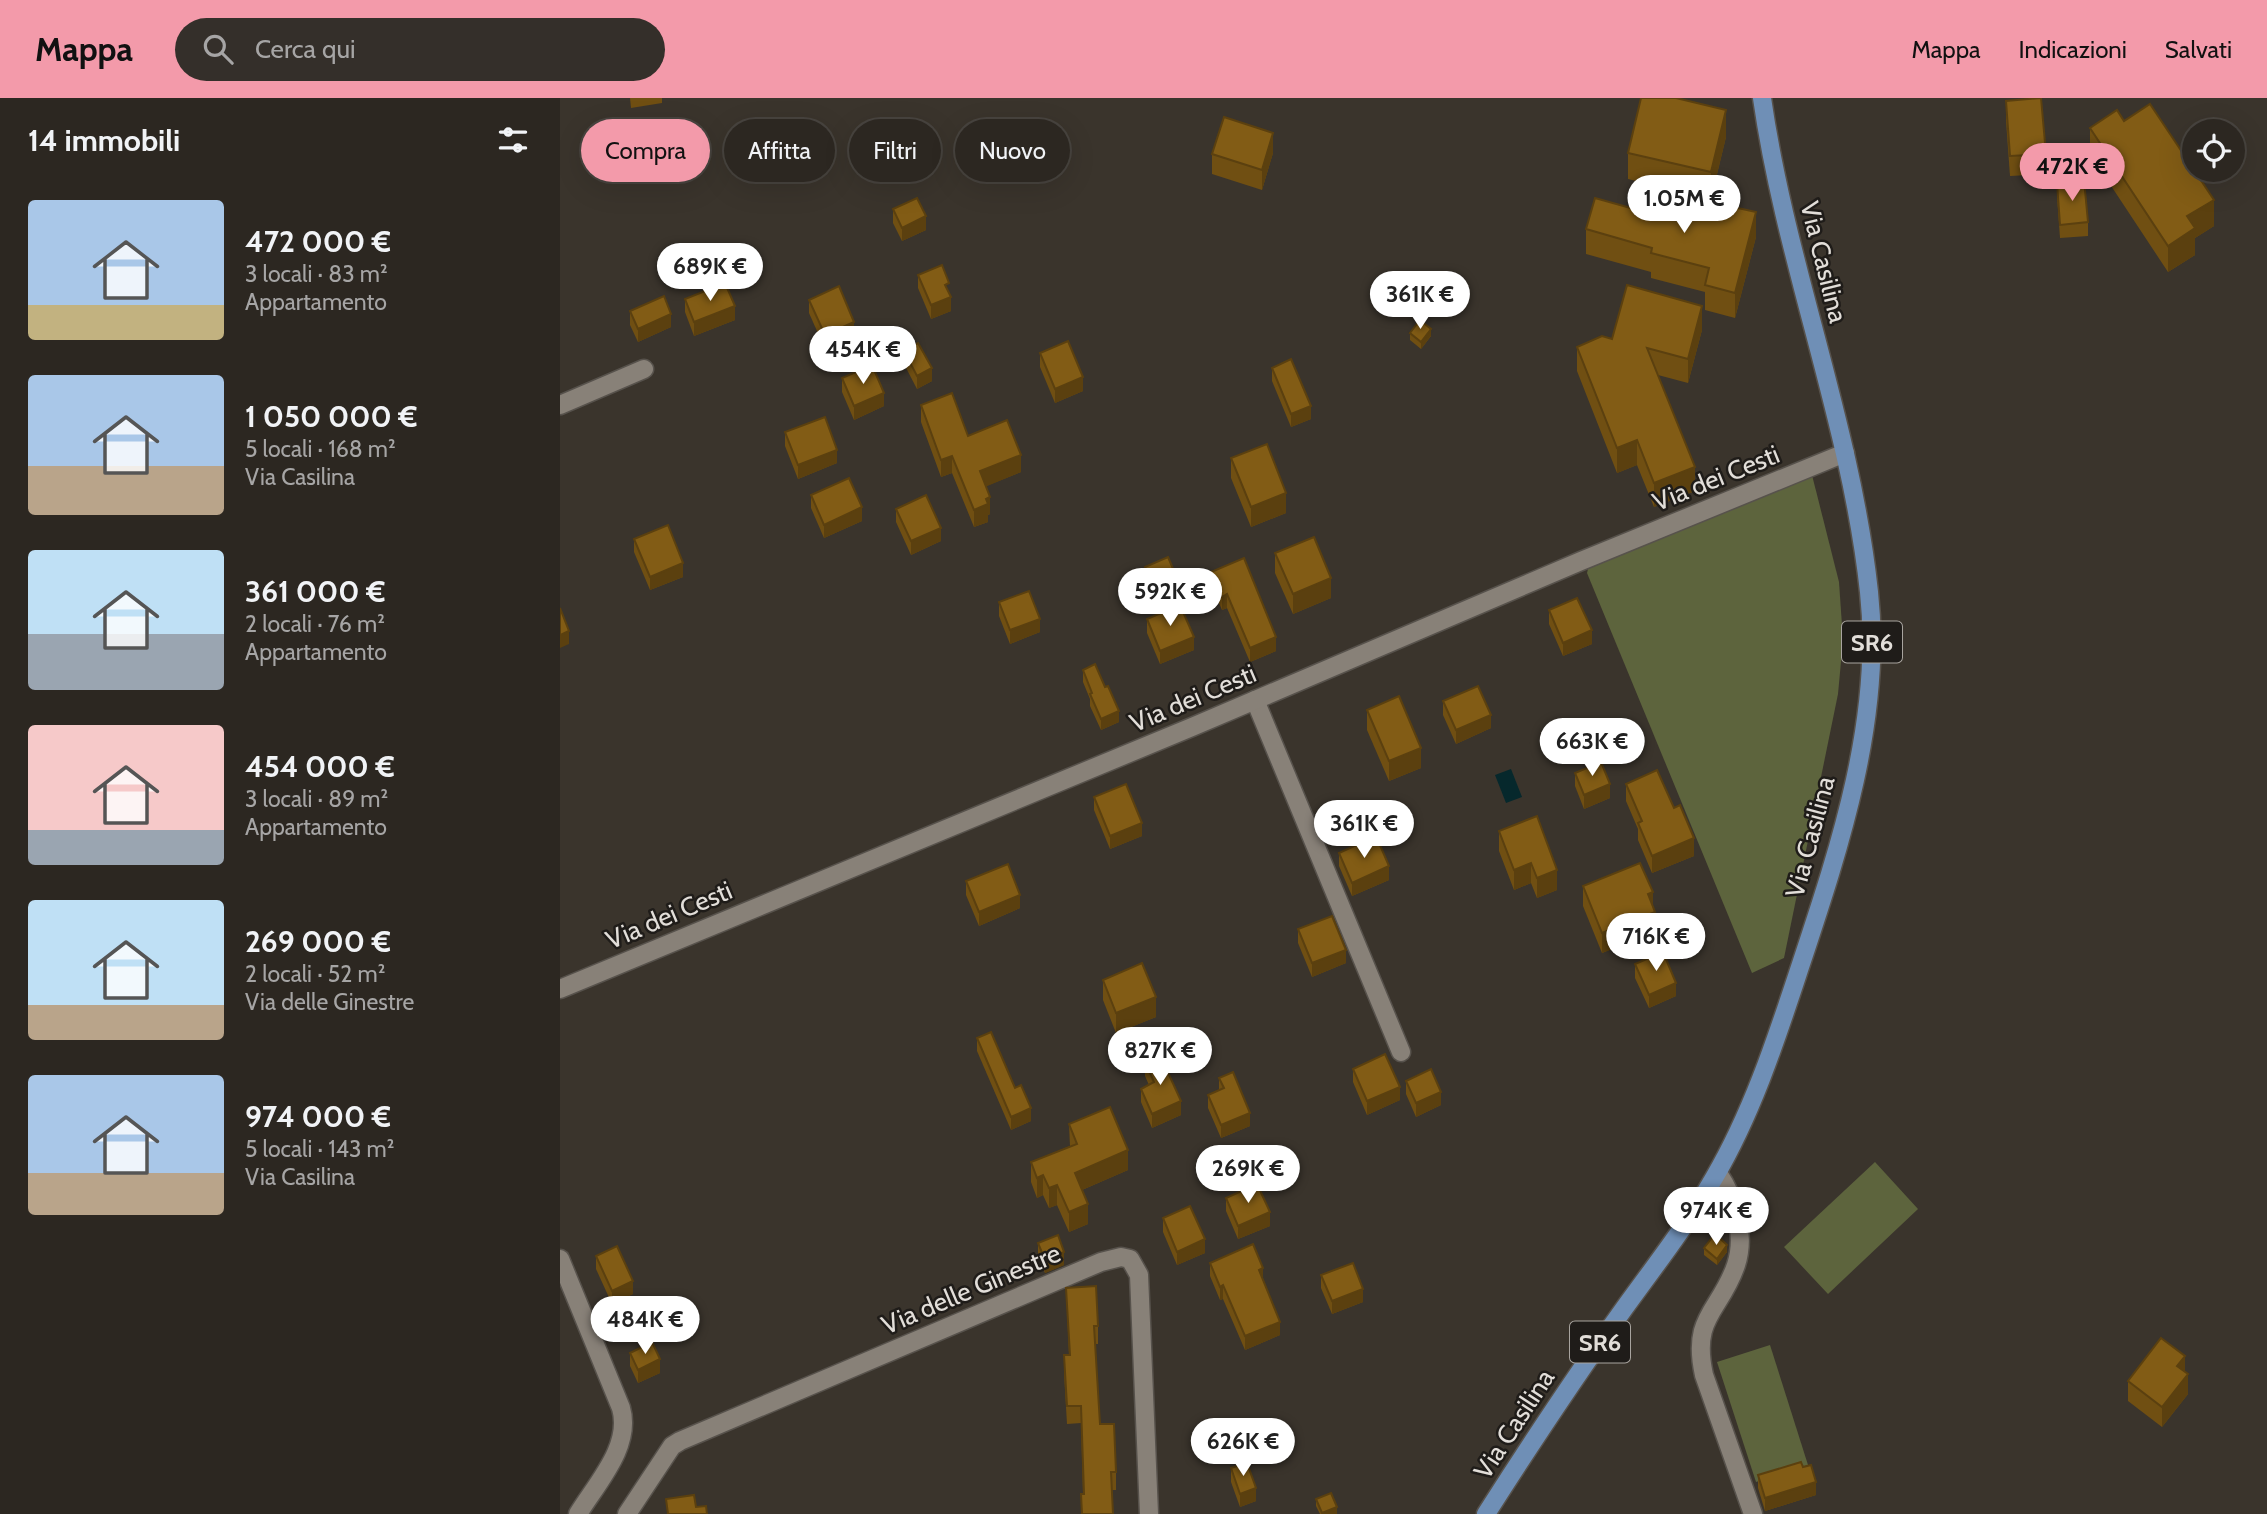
<!DOCTYPE html>
<html lang="it">
<head>
<meta charset="utf-8">
<style>
	body { margin:0; font-family:Cabin,sans-serif; background:#342f2a; color:#f1f3f6; height:100vh; display:flex; flex-direction:column; font-size:26px; white-space:nowrap }
	* { box-sizing:border-box; margin:0 }
	p { font-size:23px; color:#a6a5a5 }
	.icon { flex:none; width:38px; height:38px; fill:none; stroke:currentColor; stroke-width:2; stroke-linecap:round; stroke-linejoin:round }
	.map { position:relative; flex:1; overflow:hidden }
	.side { display:flex; flex-direction:column; background:#2c2721; width:560px }
	.side>* { flex:none }
	.guide { position:absolute; left:21px; top:21px; width:665px; height:63px; display:flex; gap:14px }
	.fabs { position:absolute; left:1622px; top:21px; display:grid; gap:14px }
	.fabs a { display:grid; place-items:center; width:63px; height:63px; border-radius:50%; background:#2c2721; box-shadow:0 7px 28px #0002,0 0 0 2px #48443f; font-size:35px }
	.price { position:absolute; translate:-50% -60px; padding:0 16px; border-radius:24px; background:#fff; color:#222; font-size:23px; line-height:46px; filter:drop-shadow(0 2px 4px #0008) }
	.price::after { content:''; position:absolute; left:50%; top:42px; width:21px; height:16px; margin-left:-10px; background:inherit; clip-path:polygon(0 0,100% 0,50% 100%) }
	.price.selected { background:#f39aaa; color:#111 }
	ul { padding:0; list-style:none }
	li { display:flex; align-items:center; gap:21px; height:175px; padding:0 28px }
	li span { display:grid; place-items:center; flex:none; width:196px; height:140px; border-radius:7px; color:#555 }
	li>.icon { margin-inline-start:auto }
	span .icon { width:84px; height:84px; fill:#fffc; stroke-width:1 }
	li b { font-size:30px }
	h2 { display:flex; justify-content:space-between; align-items:center; height:84px; padding:0 28px; font-size:30px }
	.pill { padding:0 24px; border-radius:32px; background:#2c2721; box-shadow:0 7px 28px #0002,0 0 0 2px #48443f; font-size:24px; line-height:63px }
	.pill.selected { background:#f39aaa; color:#111 }
	header { display:flex; align-items:center; gap:42px; box-sizing:border-box; height:98px; padding:0 35px; background:#f39aaa; color:#111 }
	header strong { font-size:33px }
	nav { display:flex; gap:38px; margin-inline-start:auto; font-size:24px }
	.search { width:490px; height:63px; background:#342f2a; display:flex; align-items:center; gap:18px; box-sizing:border-box; padding:0 24px; border-radius:38px; color:#a6a5a5; font-size:26px }
	main { display:flex; flex:1; min-height:0 }
	.map>svg:first-child { display:block }
</style>
</head>
<body>
<header>
<strong>Mappa</strong>
<div class="search"><svg class="icon" aria-label="search" viewBox="0 0 24 24"><circle cx="10" cy="10" r="6"/><path d="M15 15l6 6"/></svg>Cerca qui</div>
<nav><a>Mappa</a><a>Indicazioni</a><a>Salvati</a></nav>
</header>
<main>
<section class="side">
<h2>14 immobili<svg class="icon" aria-label="filters" viewBox="0 0 24 24"><path d="M4 7h16M4 17h16"/><circle cx="9" cy="7" r="2"/><circle cx="15" cy="17" r="2"/></svg></h2>
<ul>
<li><span style="background:linear-gradient(#a9c7e8 75%,#c2b280 0)"><svg class="icon" aria-label="home" viewBox="0 0 24 24"><path d="M3 11l9-7 9 7M6 9v11h12V9"/></svg></span><div><b>472 000 €</b><p>3 locali · 83 m²</p><p>Appartamento</p></div></li>
<li><span style="background:linear-gradient(#a9c7e8 65%,#b9a48a 0)"><svg class="icon" aria-label="home" viewBox="0 0 24 24"><path d="M3 11l9-7 9 7M6 9v11h12V9"/></svg></span><div><b>1 050 000 €</b><p>5 locali · 168 m²</p><p>Via Casilina</p></div></li>
<li><span style="background:linear-gradient(#bfe0f5 60%,#9aa5b1 0)"><svg class="icon" aria-label="home" viewBox="0 0 24 24"><path d="M3 11l9-7 9 7M6 9v11h12V9"/></svg></span><div><b>361 000 €</b><p>2 locali · 76 m²</p><p>Appartamento</p></div></li>
<li><span style="background:linear-gradient(#f6c9c9 75%,#9aa5b1 0)"><svg class="icon" aria-label="home" viewBox="0 0 24 24"><path d="M3 11l9-7 9 7M6 9v11h12V9"/></svg></span><div><b>454 000 €</b><p>3 locali · 89 m²</p><p>Appartamento</p></div></li>
<li><span style="background:linear-gradient(#bfe0f5 75%,#b9a48a 0)"><svg class="icon" aria-label="home" viewBox="0 0 24 24"><path d="M3 11l9-7 9 7M6 9v11h12V9"/></svg></span><div><b>269 000 €</b><p>2 locali · 52 m²</p><p>Via delle Ginestre</p></div></li>
<li><span style="background:linear-gradient(#a9c7e8 70%,#b9a48a 0)"><svg class="icon" aria-label="home" viewBox="0 0 24 24"><path d="M3 11l9-7 9 7M6 9v11h12V9"/></svg></span><div><b>974 000 €</b><p>5 locali · 143 m²</p><p>Via Casilina</p></div></li>
</ul>
</section>
<div class="map">
<svg width="1707" height="1416" viewBox="0 0 1707 1416">
	<rect width="100%" height="100%" fill="#3a342c"/>
	<!-- green -->
	<g fill="#5d643d">
		<polygon points="1252,377 1279,484 1283,542 1278,596 1224,860 1192,875 1027,475 1028,471"/>
		<polygon points="1315,1064 1358,1111 1268,1196 1224,1149"/>
		<polygon points="1210,1247 1248,1367 1196,1384 1157,1264"/>
	</g>
	<!-- water -->
	<polygon fill="#06282c" points="951,671 962,699 946,705 935,677"/>
	<g fill="none" stroke-linecap="round" stroke-linejoin="round">
		<!-- minor casing -->
		<g stroke="#57524c" stroke-width="21">
			<g id="minor">
				<polyline points="0,307 84,271"/>
				<polyline points="695,602 841,954"/>
				<polyline points="0,891 632,629 1021,463 1285,355"/>
				<path d="M1158 1075C1175 1100 1186 1137 1176 1167 1160 1214 1131 1218 1144 1277L1193 1416"/>
				<path d="M0 1161 61 1310C72 1348 37 1385 18 1416"/>
				<polyline points="67,1416 112,1348 120,1343 541,1164 561,1159 570,1161 579,1177 589,1416"/>
			</g>
		</g>
		<!-- primary casing -->
		<g stroke="#57524c" stroke-width="21">
			<path id="primary" d="M926 1416C970 1347 1015 1279 1063 1212 1094 1169 1127 1127 1154 1080 1191 1017 1215 945 1238 875 1278 754 1323 623 1309 494 1291 326 1226 167 1202 0"/>
		</g>
		<!-- minor -->
		<use href="#minor" stroke="#888178" stroke-width="18"/>
		<!-- primary -->
		<use href="#primary" stroke="#6f8fb6" stroke-width="18"/>
	</g>
	<!-- wall -->
	<g fill="#704f12">
		<polygon points="70,0 102,0 102,5 71,10"/>
		<polygon points="1446,3 1486,56 1486,76 1450,78 1446,23"/>
		<polygon points="1564,23 1654,128 1635,140 1635,157 1608,174 1530,56 1530,30"/>
		<polygon points="1166,39 1151,101 1068,81 1068,55"/>
		<polygon points="713,55 702,92 652,76 652,56"/>
		<polygon points="1497,85 1528,124 1528,138 1500,140 1497,98"/>
		<polygon points="333,111 366,132 342,143 333,125"/>
		<polygon points="1099,118 1196,139 1175,220 1145,212 1145,194 1091,180 1091,174 1026,156 1026,131"/>
		<polygon points="358,177 389,195 391,213 371,221 358,190"/>
		<polygon points="125,201 175,222 134,238 125,214"/>
		<polygon points="249,202 294,238 265,251 249,215"/>
		<polygon points="70,213 111,229 78,244 70,227"/>
		<polygon points="1142,232 1128,285 1098,277 1135,393 1094,409 1077,367 1057,375 1017,273 1017,249 1052,241"/>
		<polygon points="850,235 871,238 861,251 850,242"/>
		<polygon points="344,253 372,283 357,291 344,266"/>
		<polygon points="480,255 523,293 495,305 480,269"/>
		<polygon points="712,270 751,321 731,329 712,283"/>
		<polygon points="282,280 324,308 294,322 282,294"/>
		<polygon points="361,307 461,374 426,388 430,416 428,417 428,424 414,429 392,375 381,379 361,324"/>
		<polygon points="225,334 277,365 238,381 225,348"/>
		<polygon points="671,360 726,415 691,429 671,380"/>
		<polygon points="251,397 302,423 264,440 251,410"/>
		<polygon points="336,411 381,443 351,457 336,424"/>
		<polygon points="74,441 123,479 90,492 74,454"/>
		<polygon points="715,455 771,500 733,516 715,475"/>
		<polygon points="585,469 614,486 591,497 585,482"/>
		<polygon points="651,474 716,553 690,564 667,510 662,512 651,487"/>
		<polygon points="439,504 480,534 450,546 439,518"/>
		<polygon points="989,512 1032,546 1003,558 989,526"/>
		<polygon points="587,521 634,552 600,566 587,535"/>
		<polygon points="523,572 545,589 559,624 541,632 530,608 530,601 523,584"/>
		<polygon points="883,603 931,630 896,646 883,617"/>
		<polygon points="807,612 861,670 829,683 807,632"/>
		<polygon points="1015,675 1050,700 1024,711 1015,688"/>
		<polygon points="1066,686 1134,758 1092,775 1078,742 1078,731 1066,703"/>
		<polygon points="534,699 582,738 550,751 534,712"/>
		<polygon points="939,733 997,792 977,800 971,785 954,792 939,753"/>
		<polygon points="779,755 829,782 792,798 779,768"/>
		<polygon points="406,783 460,810 419,828 406,797"/>
		<polygon points="1023,788 1093,808 1095,834 1042,855 1023,808"/>
		<polygon points="738,831 786,865 752,879 738,845"/>
		<polygon points="1075,866 1116,898 1089,910 1075,880"/>
		<polygon points="543,882 596,919 556,935 543,902"/>
		<polygon points="417,940 455,990 471,1023 451,1032 417,953"/>
		<polygon points="585,964 621,1017 592,1030 581,1004 581,991 589,987 585,978"/>
		<polygon points="793,971 840,1002 807,1017 793,984"/>
		<polygon points="659,980 690,1028 661,1040 648,1010 648,997 659,992"/>
		<polygon points="846,983 881,1007 856,1019 846,996"/>
		<polygon points="509,1026 568,1072 522,1092 528,1126 509,1134 497,1107 489,1110 483,1097 477,1100 471,1084 471,1064 510,1048"/>
		<polygon points="666,1100 710,1128 678,1141 666,1113"/>
		<polygon points="603,1120 645,1155 617,1167 603,1134"/>
		<polygon points="478,1145 504,1167 485,1175 478,1159"/>
		<polygon points="1144,1150 1167,1154 1157,1167 1144,1157"/>
		<polygon points="36,1158 73,1196 52,1206 36,1171"/>
		<polygon points="650,1165 703,1183 720,1237 685,1252 663,1201 660,1202 650,1178"/>
		<polygon points="761,1177 803,1204 772,1216 761,1190"/>
		<polygon points="506,1190 538,1228 538,1246 535,1246 540,1326 556,1374 556,1392 552,1392 553,1416 522,1416 521,1396 523,1396 521,1325 507,1326 504,1275 504,1257 509,1257"/>
		<polygon points="70,1255 100,1275 78,1285 70,1268"/>
		<polygon points="1625,1273 1628,1296 1602,1329 1568,1303 1568,1283"/>
		<polygon points="1243,1369 1256,1397 1205,1413 1198,1390 1198,1377"/>
		<polygon points="671,1370 696,1403 680,1409 671,1384"/>
		<polygon points="756,1401 777,1416 760,1416 756,1408"/>
	</g>
	<!-- shaded-wall -->
	<g fill="#5b400f">
		<polygon points="1166,12 1166,39 1151,101 1151,74"/>
		<polygon points="713,35 713,55 702,92 702,72"/>
		<polygon points="1654,102 1654,128 1635,140 1635,157 1608,174 1608,148 1627,118"/>
		<polygon points="1196,114 1196,139 1175,220 1175,195"/>
		<polygon points="366,118 366,132 342,143 342,130"/>
		<polygon points="391,199 391,213 371,221 371,207"/>
		<polygon points="175,208 175,222 134,238 134,224"/>
		<polygon points="1142,208 1142,232 1128,285 1128,261"/>
		<polygon points="111,216 111,229 78,244 78,231"/>
		<polygon points="294,224 294,238 265,251 265,237"/>
		<polygon points="871,231 871,238 861,251 861,244"/>
		<polygon points="372,270 372,283 357,291 357,278"/>
		<polygon points="523,279 523,293 495,305 495,291"/>
		<polygon points="324,295 324,308 294,322 294,308"/>
		<polygon points="751,308 751,321 731,329 731,316"/>
		<polygon points="1077,342 1077,367 1057,375 1057,350"/>
		<polygon points="277,352 277,365 238,381 238,367"/>
		<polygon points="461,357 461,374 420,391 420,373"/>
		<polygon points="392,358 392,375 381,379 381,362"/>
		<polygon points="1135,369 1135,393 1094,409 1094,385"/>
		<polygon points="726,395 726,415 691,429 691,409"/>
		<polygon points="430,399 430,416 428,417 428,424 414,429 414,412 426,401"/>
		<polygon points="302,409 302,423 264,440 264,427"/>
		<polygon points="381,430 381,443 351,457 351,443"/>
		<polygon points="123,465 123,479 90,492 90,479"/>
		<polygon points="614,473 614,486 591,497 591,483"/>
		<polygon points="771,480 771,500 733,516 733,496"/>
		<polygon points="667,496 667,510 662,512 662,499"/>
		<polygon points="480,521 480,534 450,546 450,532"/>
		<polygon points="1032,532 1032,546 1003,558 1003,545"/>
		<polygon points="9,533 9,546 0,550 0,537"/>
		<polygon points="634,539 634,552 600,566 600,553"/>
		<polygon points="716,539 716,553 690,564 690,550"/>
		<polygon points="559,613 559,624 541,632 541,621"/>
		<polygon points="931,617 931,630 896,646 896,632"/>
		<polygon points="861,650 861,670 829,683 829,663"/>
		<polygon points="1050,686 1050,700 1024,711 1024,697"/>
		<polygon points="582,725 582,738 550,751 550,738"/>
		<polygon points="1134,740 1134,758 1092,775 1092,758"/>
		<polygon points="971,765 971,785 954,792 954,772"/>
		<polygon points="829,768 829,782 792,798 792,785"/>
		<polygon points="997,772 997,792 977,800 977,780"/>
		<polygon points="1093,794 1093,814 1088,796"/>
		<polygon points="460,797 460,810 419,828 419,814"/>
		<polygon points="1095,814 1095,834 1042,855 1042,835"/>
		<polygon points="786,852 786,865 752,879 752,865"/>
		<polygon points="1116,885 1116,898 1089,910 1089,897"/>
		<polygon points="596,899 596,919 556,935 556,915"/>
		<polygon points="840,989 840,1002 807,1017 807,1003"/>
		<polygon points="881,994 881,1007 856,1019 856,1005"/>
		<polygon points="621,1003 621,1017 592,1030 592,1016"/>
		<polygon points="471,1010 471,1023 451,1032 451,1019"/>
		<polygon points="690,1015 690,1028 661,1040 661,1027"/>
		<polygon points="568,1052 568,1072 515,1095 515,1075"/>
		<polygon points="483,1077 483,1097 477,1100 477,1080"/>
		<polygon points="497,1087 497,1107 489,1110 489,1090"/>
		<polygon points="528,1106 528,1126 509,1134 509,1114"/>
		<polygon points="710,1114 710,1128 678,1141 678,1128"/>
		<polygon points="645,1141 645,1155 617,1167 617,1154"/>
		<polygon points="1167,1147 1167,1154 1157,1167 1157,1161"/>
		<polygon points="504,1154 504,1167 485,1175 485,1162"/>
		<polygon points="703,1170 703,1184 699,1172"/>
		<polygon points="73,1183 73,1196 52,1206 52,1193"/>
		<polygon points="663,1187 663,1201 660,1202 660,1189"/>
		<polygon points="803,1191 803,1204 772,1216 772,1203"/>
		<polygon points="720,1224 720,1237 685,1252 685,1238"/>
		<polygon points="1625,1258 1625,1278 1617,1268"/>
		<polygon points="100,1261 100,1275 78,1285 78,1272"/>
		<polygon points="1628,1276 1628,1296 1602,1329 1602,1309"/>
		<polygon points="1256,1384 1256,1397 1205,1413 1205,1400"/>
		<polygon points="696,1390 696,1403 680,1409 680,1396"/>
		<polygon points="777,1409 777,1416 762,1416 762,1415"/>
	</g>
	<!-- building -->
	<g fill="#825c15" stroke="#5b400f" stroke-width="2">
		<polygon points="1081,0 1116,0 1166,12 1151,74 1068,55"/>
		<polygon points="1481,0 1486,56 1450,58 1446,3"/>
		<polygon points="1590,6 1654,102 1627,118 1635,130 1608,148 1530,30 1557,12 1564,23"/>
		<polygon points="664,19 713,35 702,72 652,56"/>
		<polygon points="1524,82 1528,124 1500,127 1497,85"/>
		<polygon points="357,100 366,118 342,130 333,111"/>
		<polygon points="1035,100 1099,118 1103,101 1145,110 1146,103 1196,114 1175,195 1145,187 1149,170 1091,155 1092,150 1026,131"/>
		<polygon points="382,167 389,185 385,187 391,199 371,207 358,177"/>
		<polygon points="165,185 175,208 134,224 125,201"/>
		<polygon points="1067,187 1142,208 1128,261 1087,250 1135,369 1094,385 1077,342 1057,350 1017,249 1042,238 1052,241"/>
		<polygon points="279,188 294,224 265,237 249,202"/>
		<polygon points="104,198 111,216 78,231 70,213"/>
		<polygon points="860,222 871,231 861,244 850,235"/>
		<polygon points="508,243 523,279 495,291 480,255"/>
		<polygon points="358,245 372,270 357,278 344,253"/>
		<polygon points="731,261 751,308 731,316 712,270"/>
		<polygon points="312,267 324,295 294,308 282,280"/>
		<polygon points="392,295 408,338 447,322 461,357 420,373 430,399 426,401 428,406 414,412 392,358 381,362 361,307"/>
		<polygon points="265,319 277,352 238,367 225,334"/>
		<polygon points="707,346 726,395 691,409 671,360"/>
		<polygon points="289,380 302,409 264,427 251,397"/>
		<polygon points="366,397 381,430 351,443 336,411"/>
		<polygon points="108,427 123,465 90,479 74,441"/>
		<polygon points="754,439 771,480 733,496 715,455"/>
		<polygon points="608,459 614,473 591,483 585,469"/>
		<polygon points="684,460 716,539 690,550 667,496 662,499 651,474"/>
		<polygon points="469,493 480,521 450,532 439,504"/>
		<polygon points="1017,500 1032,532 1003,545 989,512"/>
		<polygon points="620,507 634,539 600,553 587,521"/>
		<polygon points="0,510 9,533 0,537"/>
		<polygon points="535,566 545,589 548,588 559,613 541,621 530,596 532,595 523,572"/>
		<polygon points="918,588 931,617 896,632 883,603"/>
		<polygon points="839,598 861,650 829,663 807,612"/>
		<polygon points="1041,664 1050,686 1024,697 1015,675"/>
		<polygon points="1097,672 1114,710 1120,707 1134,740 1092,758 1078,725 1082,723 1066,686"/>
		<polygon points="566,686 582,725 550,738 534,699"/>
		<polygon points="977,718 997,772 977,780 971,765 954,772 939,733"/>
		<polygon points="816,738 829,768 792,785 779,755"/>
		<polygon points="1080,765 1093,794 1088,796 1095,814 1042,835 1023,788"/>
		<polygon points="448,766 460,797 419,814 406,783"/>
		<polygon points="772,818 786,852 752,865 738,831"/>
		<polygon points="1103,854 1116,885 1089,897 1075,866"/>
		<polygon points="582,865 596,899 556,915 543,882"/>
		<polygon points="431,934 455,990 461,987 471,1010 451,1019 417,940"/>
		<polygon points="825,956 840,989 807,1003 793,971"/>
		<polygon points="600,957 621,1003 592,1016 581,991 594,984 585,964"/>
		<polygon points="871,971 881,994 856,1005 846,983"/>
		<polygon points="673,974 690,1015 661,1027 648,997 664,990 659,980"/>
		<polygon points="550,1009 568,1052 515,1075 528,1106 509,1114 497,1087 489,1090 483,1077 477,1080 471,1064 517,1046 509,1026"/>
		<polygon points="697,1086 710,1114 678,1128 666,1100"/>
		<polygon points="630,1108 645,1141 617,1154 603,1120"/>
		<polygon points="1155,1136 1167,1147 1157,1161 1144,1150"/>
		<polygon points="498,1137 504,1154 485,1162 478,1145"/>
		<polygon points="693,1146 703,1170 699,1172 720,1224 685,1238 663,1187 660,1189 650,1165"/>
		<polygon points="57,1148 73,1183 52,1193 36,1158"/>
		<polygon points="793,1165 803,1191 772,1203 761,1177"/>
		<polygon points="536,1188 538,1228 534,1228 540,1326 554,1326 556,1374 551,1374 553,1416 522,1416 521,1396 524,1396 521,1308 507,1308 504,1257 510,1257 506,1190"/>
		<polygon points="1601,1240 1625,1258 1617,1268 1628,1276 1602,1309 1568,1283"/>
		<polygon points="92,1244 100,1261 78,1272 70,1255"/>
		<polygon points="1241,1364 1243,1369 1251,1367 1256,1384 1205,1400 1198,1377"/>
		<polygon points="687,1365 696,1390 680,1396 671,1370"/>
		<polygon points="771,1395 777,1409 762,1415 756,1401"/>
		<polygon points="134,1397 136,1409 146,1408 147,1416 108,1416 106,1401"/>
	</g>
	<g text-anchor="middle" dominant-baseline="central" stroke-width="5" stroke-linejoin="round" paint-order="stroke">
		<!-- shield labels -->
		<g fill="#1f1c19" stroke="#a8a49f" stroke-width="2">
			<rect x="1282" y="523.5" width="60" height="41" rx="5"/>
			<rect x="1010" y="1223.5" width="60" height="41" rx="5"/>
		</g>
		<g font-size="24" font-weight="bold" fill="#e2ded9">
			<text x="1312" y="544">SR6</text>
			<text x="1040" y="1244">SR6</text>
		</g>
		<!-- street labels -->
		<g font-size="26" fill="#e2ded9" stroke="#1f1c19">
			<text transform="translate(1264 164) rotate(76)">Via Casilina</text>
			<text transform="translate(1156 380) rotate(-22)">Via dei Cesti</text>
			<text transform="translate(633 600) rotate(-23)">Via dei Cesti</text>
			<text transform="translate(1250 739) rotate(-75)">Via Casilina</text>
			<text transform="translate(109 817) rotate(-23)">Via dei Cesti</text>
			<text transform="translate(411 1191) rotate(-23)">Via delle Ginestre</text>
			<text transform="translate(954 1326) rotate(-57)">Via Casilina</text>
		</g>
	</g>
</svg>
<div class="fabs">
<a><svg class="icon" aria-label="locate" viewBox="0 0 24 24"><circle cx="12" cy="12" r="6"/><path d="M12 2v4M12 18v4M2 12h4M18 12h4"/></svg></a>
</div>
<b class="price selected" style="left:1512px;top:105px">472K €</b>
<b class="price" style="left:1124px;top:137px">1.05M €</b>
<b class="price" style="left:150px;top:205px">689K €</b>
<b class="price" style="left:860px;top:233px">361K €</b>
<b class="price" style="left:303px;top:288px">454K €</b>
<b class="price" style="left:610px;top:530px">592K €</b>
<b class="price" style="left:1032px;top:680px">663K €</b>
<b class="price" style="left:804px;top:762px">361K €</b>
<b class="price" style="left:1096px;top:875px">716K €</b>
<b class="price" style="left:600px;top:989px">827K €</b>
<b class="price" style="left:688px;top:1107px">269K €</b>
<b class="price" style="left:1156px;top:1149px">974K €</b>
<b class="price" style="left:85px;top:1258px">484K €</b>
<b class="price" style="left:683px;top:1380px">626K €</b>
<div class="guide">
<a class="pill selected">Compra</a>
<a class="pill">Affitta</a>
<a class="pill">Filtri</a>
<a class="pill">Nuovo</a>
</div>
</div>
</main>
</body>
</html>
